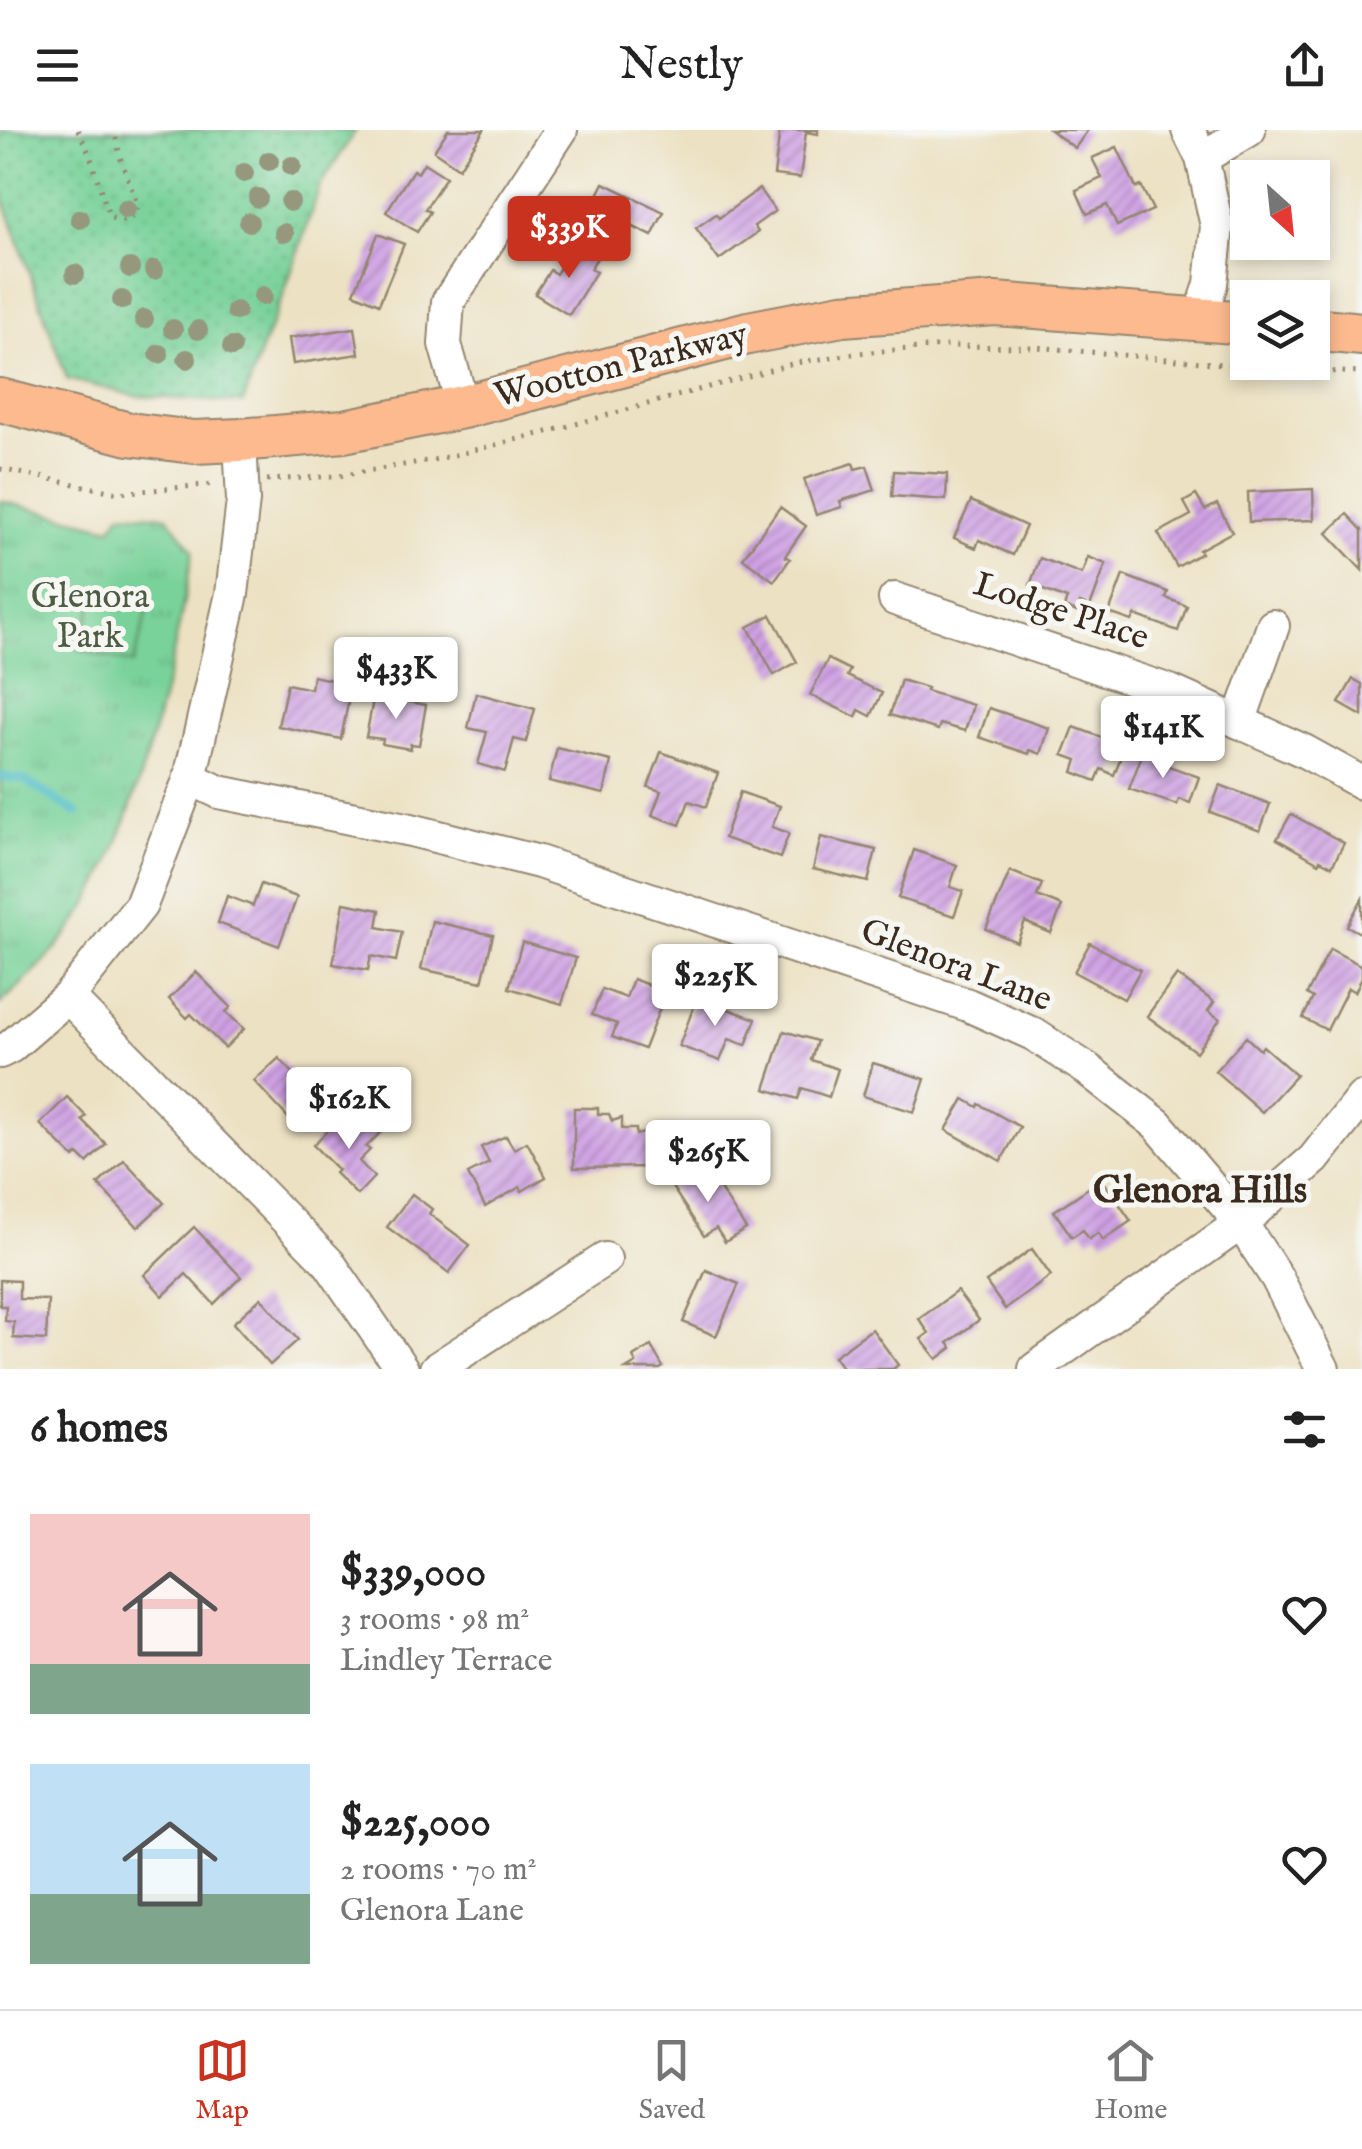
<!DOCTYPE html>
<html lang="en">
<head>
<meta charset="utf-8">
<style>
	body { margin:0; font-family:"IM FELL English",serif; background:#f2f2f2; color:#222; height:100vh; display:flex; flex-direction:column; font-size:38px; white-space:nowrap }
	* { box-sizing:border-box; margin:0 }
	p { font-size:32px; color:#767676 }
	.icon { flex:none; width:55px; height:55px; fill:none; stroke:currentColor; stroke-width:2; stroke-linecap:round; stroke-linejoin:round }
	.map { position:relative; height:1239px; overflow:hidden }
	.panel { display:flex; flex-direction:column; background:#fff; flex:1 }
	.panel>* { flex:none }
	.needle { width:65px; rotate:153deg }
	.buttons { position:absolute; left:1230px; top:30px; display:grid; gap:20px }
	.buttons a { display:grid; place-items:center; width:100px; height:100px; border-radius:0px; background:#fff; box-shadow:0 5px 15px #0003; font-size:50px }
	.price { position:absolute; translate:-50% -85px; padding:0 22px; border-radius:10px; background:#fff; color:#222; font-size:32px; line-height:65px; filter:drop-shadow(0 2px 5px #0008) }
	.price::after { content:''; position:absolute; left:50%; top:60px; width:30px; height:22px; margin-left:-15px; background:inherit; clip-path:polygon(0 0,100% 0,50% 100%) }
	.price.on { background:#c8321e; color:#fff }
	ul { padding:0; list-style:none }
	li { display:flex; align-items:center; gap:30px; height:250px; padding:0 30px }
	li span { display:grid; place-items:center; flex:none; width:280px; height:200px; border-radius:0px; color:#555 }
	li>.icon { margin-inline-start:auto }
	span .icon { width:120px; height:120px; fill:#fffc; stroke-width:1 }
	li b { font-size:42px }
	h2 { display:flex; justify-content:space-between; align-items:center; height:120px; padding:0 30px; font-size:42px }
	header { display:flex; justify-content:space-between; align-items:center; height:130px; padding:0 30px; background:#fff; font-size:45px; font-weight:600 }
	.tabs { display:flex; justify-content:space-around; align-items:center; height:140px; border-top:2px solid #e0e0e0; background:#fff; font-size:28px; color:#767676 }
	.tabs a { display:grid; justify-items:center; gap:5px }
	.tabs .on { color:#c8321e }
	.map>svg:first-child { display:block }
</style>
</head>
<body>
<header><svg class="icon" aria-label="menu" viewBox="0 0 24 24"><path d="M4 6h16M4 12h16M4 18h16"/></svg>Nestly<svg class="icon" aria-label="share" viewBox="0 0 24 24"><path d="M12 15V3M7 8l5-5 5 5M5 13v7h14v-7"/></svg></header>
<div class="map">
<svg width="1362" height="1239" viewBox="0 0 1362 1239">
	<defs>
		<pattern id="grass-dots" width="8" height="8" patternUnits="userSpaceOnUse" patternTransform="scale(2.5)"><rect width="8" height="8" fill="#78d299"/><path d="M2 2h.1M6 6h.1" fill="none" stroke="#69b483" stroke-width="1.8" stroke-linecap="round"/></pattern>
		<pattern id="park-tufts" width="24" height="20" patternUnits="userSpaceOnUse" patternTransform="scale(2.5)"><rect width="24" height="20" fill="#78d299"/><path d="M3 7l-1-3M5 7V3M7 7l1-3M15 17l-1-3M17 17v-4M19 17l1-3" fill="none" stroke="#69b483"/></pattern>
		<pattern id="building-hatch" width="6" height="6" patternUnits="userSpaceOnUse" patternTransform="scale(2.5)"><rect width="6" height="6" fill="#cfa1e4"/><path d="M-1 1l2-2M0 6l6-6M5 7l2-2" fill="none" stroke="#a983b8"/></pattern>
	</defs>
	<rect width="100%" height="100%" fill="#f6f6f2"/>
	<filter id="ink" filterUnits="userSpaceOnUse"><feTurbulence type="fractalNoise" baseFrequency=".01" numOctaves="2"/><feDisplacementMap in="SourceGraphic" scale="20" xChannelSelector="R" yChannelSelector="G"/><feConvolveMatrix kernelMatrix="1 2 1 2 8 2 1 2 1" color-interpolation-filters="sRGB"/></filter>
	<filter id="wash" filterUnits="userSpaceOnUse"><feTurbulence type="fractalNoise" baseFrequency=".0048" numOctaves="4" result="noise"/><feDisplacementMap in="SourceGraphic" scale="40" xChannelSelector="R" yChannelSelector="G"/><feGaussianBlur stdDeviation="2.25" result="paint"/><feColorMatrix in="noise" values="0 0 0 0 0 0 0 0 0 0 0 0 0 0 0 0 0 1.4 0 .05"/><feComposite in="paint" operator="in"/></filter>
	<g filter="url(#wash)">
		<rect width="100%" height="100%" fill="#ece1c3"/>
		<!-- grass -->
		<polygon fill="url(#grass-dots)" stroke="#5a7e5c" stroke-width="2.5" points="0,0 356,0 320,56 284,163 261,220 243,273 136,266 67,249 0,59"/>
		<!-- park -->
		<path fill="url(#park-tufts)" stroke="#5a7e5c" stroke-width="2.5" d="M0 371 111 398 121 383 167 386 193 420C180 499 163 575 139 651 125 694 110 738 86 777 63 815 32 845 0 874Z"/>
		<!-- pitch -->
		<polygon fill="#78d299" stroke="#5a7e5c" stroke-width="2.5" points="95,465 148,479 133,534 80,520"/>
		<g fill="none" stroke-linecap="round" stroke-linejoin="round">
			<!-- stream -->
			<polyline stroke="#51bec8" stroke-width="8" points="0,646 24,650 77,683"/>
		</g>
		<g id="blocks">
			<!-- building -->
			<g fill="url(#building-hatch)">
				<polygon points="448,0 484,0 459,38 434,21"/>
				<polygon points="780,0 818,0 818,4 806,2 800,48 774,45"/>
				<polygon points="1050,0 1088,0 1075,18"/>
				<polygon points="1117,17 1136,58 1141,56 1153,80 1117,96 1107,75 1087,84 1076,60 1102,48 1092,28"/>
				<polygon points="424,33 446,47 425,79 430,82 417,102 386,82 413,40 418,43"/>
				<polygon points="604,53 664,82 652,106 592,77"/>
				<polygon points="759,59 775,81 754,96 758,102 719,130 696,98 716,84 719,88"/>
				<polygon points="378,104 404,114 379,174 354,163"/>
				<polygon points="575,114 597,128 590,139 596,142 569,185 535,164 550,140 556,144"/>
				<polygon points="355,198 359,224 293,234 289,208"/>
				<polygon points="853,333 855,339 867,336 875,360 840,371 842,377 816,385 804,349"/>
				<polygon points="894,341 947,344 946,370 892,366"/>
				<polygon points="1313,359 1314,390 1249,392 1248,362"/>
				<polygon points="1196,365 1205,380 1217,374 1232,402 1199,420 1201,423 1177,437 1158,403 1191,385 1184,372"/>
				<polygon points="971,371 1026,396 1013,425 979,410 976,418 954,408"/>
				<polygon points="780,377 806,396 785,426 790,429 774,451 743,428"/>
				<polygon points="1347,384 1362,400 1362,440 1327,403"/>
				<polygon points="1088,427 1106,434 1090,477 1080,473 1077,482 1064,477 1067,469 1030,455 1040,428 1082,444"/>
				<polygon points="1123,445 1168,462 1166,468 1187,476 1178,501 1135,485 1132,491 1109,483"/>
				<polygon points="771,485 797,532 774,545 748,497"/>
				<polygon points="828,529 850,540 847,546 882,563 871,586 859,580 856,587 810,565"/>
				<polygon points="313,546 341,552 339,565 349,568 341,609 278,596 287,554 311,559"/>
				<polygon points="1353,549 1362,554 1362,586 1339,573"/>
				<polygon points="901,550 927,558 926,561 973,575 965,601 940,594 938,600 890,585"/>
				<polygon points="476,563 535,579 526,612 514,609 505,642 478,634 487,602 468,598"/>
				<polygon points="374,565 426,575 419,615 410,614 410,619 382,614 383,609 366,607"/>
				<polygon points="989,578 1049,598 1041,624 1030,620 1029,624 979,607"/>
				<polygon points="1074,597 1125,616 1114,645 1101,639 1096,651 1073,642 1077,630 1063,625"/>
				<polygon points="557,618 611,631 604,664 549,651"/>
				<polygon points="661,622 718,643 706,677 689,671 680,695 652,685 661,661 648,657"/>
				<polygon points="1143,622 1167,630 1166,635 1199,647 1190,673 1179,669 1177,675 1129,659"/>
				<polygon points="1220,655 1270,674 1260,701 1210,682"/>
				<polygon points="740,662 780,676 772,697 789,703 780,728 724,708"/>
				<polygon points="1291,684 1344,713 1332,736 1320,730 1319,733 1277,709"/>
				<polygon points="821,707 876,720 868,752 813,739"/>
				<polygon points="914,720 957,735 950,757 963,761 954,786 898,768"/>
				<polygon points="1010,741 1042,754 1037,766 1062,776 1051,803 1025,792 1017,812 986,799"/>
				<polygon points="261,754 297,767 279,816 218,793 227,766 253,776"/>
				<polygon points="1362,769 1362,804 1347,796"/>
				<polygon points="344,773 380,780 377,797 402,802 396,831 371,826 368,840 333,834"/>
				<polygon points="432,791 493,805 482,852 421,839"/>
				<polygon points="522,812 576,828 562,874 509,858"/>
				<polygon points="1090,813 1140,840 1124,869 1074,842"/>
				<polygon points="1330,819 1362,836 1362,847 1355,862 1348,858 1327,900 1303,888 1313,868 1307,864"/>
				<polygon points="196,842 231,877 226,882 244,899 225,918 191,884 187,888 169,869"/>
				<polygon points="1177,845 1214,872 1208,881 1220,889 1196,922 1147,886"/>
				<polygon points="633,849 666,862 644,919 612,907 617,894 592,885 602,859 626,868"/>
				<polygon points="697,868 756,889 746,915 729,909 720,931 679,916"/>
				<polygon points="784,901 817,911 811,930 838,939 829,967 802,958 798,969 765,959"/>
				<polygon points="1246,907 1260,920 1263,916 1296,945 1262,982 1215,941"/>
				<polygon points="279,928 318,970 293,993 254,951"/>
				<polygon points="873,933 925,949 914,982 863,966"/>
				<polygon points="67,967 86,986 82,990 106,1014 87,1033 78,1024 74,1028 40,994"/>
				<polygon points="964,969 978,977 979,974 1020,997 1001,1031 946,1000"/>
				<polygon points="574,978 598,978 598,984 609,984 612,991 622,988 622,999 636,999 636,1005 648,1002 650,1037 574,1038"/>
				<polygon points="340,988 352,1000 365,988 380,1003 366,1017 370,1020 359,1031 374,1047 357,1065 335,1043 338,1040 313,1015"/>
				<polygon points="506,1006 514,1019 527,1012 546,1047 522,1061 520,1057 485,1077 468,1044 489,1033 481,1017"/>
				<polygon points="124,1030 164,1073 138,1097 98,1054"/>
				<polygon points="705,1036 746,1099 725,1112 716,1098 704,1106 672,1057"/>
				<polygon points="1102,1049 1131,1091 1103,1110 1098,1103 1089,1109 1083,1100 1072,1107 1054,1081"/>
				<polygon points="412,1064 432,1079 429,1084 470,1115 449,1143 387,1097"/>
				<polygon points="194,1097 241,1147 214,1174 186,1144 163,1166 144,1145"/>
				<polygon points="1032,1119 1051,1146 1005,1179 986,1152"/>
				<polygon points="706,1140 739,1154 716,1206 683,1192"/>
				<polygon points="0,1150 19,1151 19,1169 48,1170 46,1210 13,1208 14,1192 5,1191 6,1176 0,1176"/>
				<polygon points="957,1161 979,1190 948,1213 952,1218 937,1229 921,1209 929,1203 919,1189"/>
				<polygon points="261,1168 298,1210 270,1235 233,1193"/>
				<polygon points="872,1199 898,1235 893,1239 843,1239 834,1226"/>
				<polygon points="651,1216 663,1237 660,1239 626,1239 636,1233 633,1227"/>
			</g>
		</g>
	</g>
	<g filter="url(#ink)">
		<use href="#blocks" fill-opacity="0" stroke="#948670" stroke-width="2.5"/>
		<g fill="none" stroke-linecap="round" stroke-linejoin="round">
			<!-- minor casing -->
			<g stroke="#948670" stroke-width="36">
				<g id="minor">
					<polyline points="1188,0 1202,28 1217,96 1211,154 1200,188"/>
					<polyline points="1202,28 1249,0"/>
					<polyline points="463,277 445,214 448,172 561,0"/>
					<polyline points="895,469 1170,561 1304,621 1362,653"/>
					<polyline points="1239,592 1273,496"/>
					<polyline points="190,648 219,662 411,700 539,732 968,875 1033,904 1087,939 1157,994 1241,1093 1277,1148 1323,1239"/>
					<polyline points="68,867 329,1133 402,1239"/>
					<polyline points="0,922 10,917 68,867 141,775 190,648 232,464 243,371 240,310"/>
					<polyline points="436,1239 605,1129"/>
					<polyline points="1035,1239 1241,1093 1314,1029 1362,968"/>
				</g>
			</g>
			<!-- major casing -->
			<g stroke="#948670" stroke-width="46">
				<g id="major">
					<polyline points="1312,199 1362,204"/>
					<polyline points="0,270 129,304 194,312 240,310 344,301 463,277 748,203 842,185 995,174 1248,193"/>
				</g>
			</g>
			<!-- path -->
			<g stroke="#948670" stroke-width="5" stroke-dasharray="2.5 8" stroke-linecap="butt">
				<polyline points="78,0 90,25 108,83 111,88 123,91 135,86 138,76 121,30 114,0"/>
				<polyline points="1244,33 1248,70"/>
				<polyline points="1265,166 1304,166"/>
				<polyline points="0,339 119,363 216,354"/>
				<polyline points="267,350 339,346 438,329 547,302 795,233 858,223 945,216 1035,217 1278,239 1362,243"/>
			</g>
			<!-- minor -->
			<use href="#minor" stroke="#fff" stroke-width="32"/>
			<!-- major -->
			<use href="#major" stroke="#fcba8e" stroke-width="42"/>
		</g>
		<!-- trees -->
		<g fill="#95987d">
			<circle cx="269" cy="31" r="10"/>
			<circle cx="292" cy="36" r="10"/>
			<circle cx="244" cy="43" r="10"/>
			<circle cx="258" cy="68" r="10"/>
			<circle cx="290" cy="72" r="10"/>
			<circle cx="126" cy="79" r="10"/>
			<circle cx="80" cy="89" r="10"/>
			<circle cx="249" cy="92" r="10"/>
			<circle cx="284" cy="103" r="10"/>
			<circle cx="130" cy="138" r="10"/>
			<circle cx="154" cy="140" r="10"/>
			<circle cx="75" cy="144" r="10"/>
			<circle cx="263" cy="166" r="10"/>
			<circle cx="122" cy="170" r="10"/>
			<circle cx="236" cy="181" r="10"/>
			<circle cx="144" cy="189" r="10"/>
			<circle cx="173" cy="199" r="10"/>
			<circle cx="198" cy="200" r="10"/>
			<circle cx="232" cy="217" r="10"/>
			<circle cx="159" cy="224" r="10"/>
			<circle cx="187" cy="229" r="10"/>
		</g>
	</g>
	<g text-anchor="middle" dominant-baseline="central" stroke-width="10" stroke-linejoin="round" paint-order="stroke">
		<!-- street labels -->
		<g font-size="35" fill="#3b2a1e" stroke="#f6f6f2">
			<text transform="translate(621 236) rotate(-14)">Wootton Parkway</text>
			<text transform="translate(1061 482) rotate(18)">Lodge Place</text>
			<text transform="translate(956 836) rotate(21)">Glenora Lane</text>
		</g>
		<!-- park labels -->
		<g font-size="35" fill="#4d5c43" stroke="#f6f6f2">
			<text x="90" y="467">Glenora<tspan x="90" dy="40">Park</tspan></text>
		</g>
		<!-- neighbourhood labels -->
		<g font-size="38" font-weight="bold" fill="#3b2a1e" stroke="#f6f6f2">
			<text x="1200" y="1062">Glenora Hills</text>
		</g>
	</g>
</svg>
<div class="buttons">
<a><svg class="needle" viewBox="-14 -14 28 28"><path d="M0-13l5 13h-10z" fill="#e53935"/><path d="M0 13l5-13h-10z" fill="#767676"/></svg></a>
<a><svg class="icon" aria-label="layers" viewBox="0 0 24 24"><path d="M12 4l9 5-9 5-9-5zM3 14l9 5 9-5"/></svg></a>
</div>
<b class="price on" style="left:569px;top:151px">$339K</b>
<b class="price" style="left:396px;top:592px">$433K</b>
<b class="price" style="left:1163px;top:651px">$141K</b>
<b class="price" style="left:715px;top:899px">$225K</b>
<b class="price" style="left:349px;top:1022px">$162K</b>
<b class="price" style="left:708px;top:1075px">$265K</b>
</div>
<section class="panel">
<h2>6 homes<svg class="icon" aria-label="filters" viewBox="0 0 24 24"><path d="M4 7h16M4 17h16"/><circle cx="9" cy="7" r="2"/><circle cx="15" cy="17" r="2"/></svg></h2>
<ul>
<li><span style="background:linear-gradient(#f6c9c9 75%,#7fa58c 0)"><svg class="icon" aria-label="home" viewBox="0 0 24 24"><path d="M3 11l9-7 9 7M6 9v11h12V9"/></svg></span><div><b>$339,000</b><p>3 rooms · 98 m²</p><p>Lindley Terrace</p></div><svg class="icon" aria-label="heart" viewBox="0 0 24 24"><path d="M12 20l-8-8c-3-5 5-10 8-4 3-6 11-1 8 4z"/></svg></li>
<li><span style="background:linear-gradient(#bfe0f5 65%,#7fa58c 0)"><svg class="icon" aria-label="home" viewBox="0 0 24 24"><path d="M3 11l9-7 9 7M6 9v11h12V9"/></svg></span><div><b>$225,000</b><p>2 rooms · 70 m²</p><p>Glenora Lane</p></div><svg class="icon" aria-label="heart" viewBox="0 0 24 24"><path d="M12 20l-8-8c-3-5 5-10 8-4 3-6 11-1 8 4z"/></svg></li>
</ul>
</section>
<nav class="tabs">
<a class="on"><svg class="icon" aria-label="map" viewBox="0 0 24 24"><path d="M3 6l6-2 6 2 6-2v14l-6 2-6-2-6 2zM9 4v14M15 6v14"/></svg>Map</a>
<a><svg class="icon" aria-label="saved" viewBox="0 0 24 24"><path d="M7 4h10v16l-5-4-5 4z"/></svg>Saved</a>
<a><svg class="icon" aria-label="home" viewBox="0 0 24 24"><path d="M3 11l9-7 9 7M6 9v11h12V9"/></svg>Home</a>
</nav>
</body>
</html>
